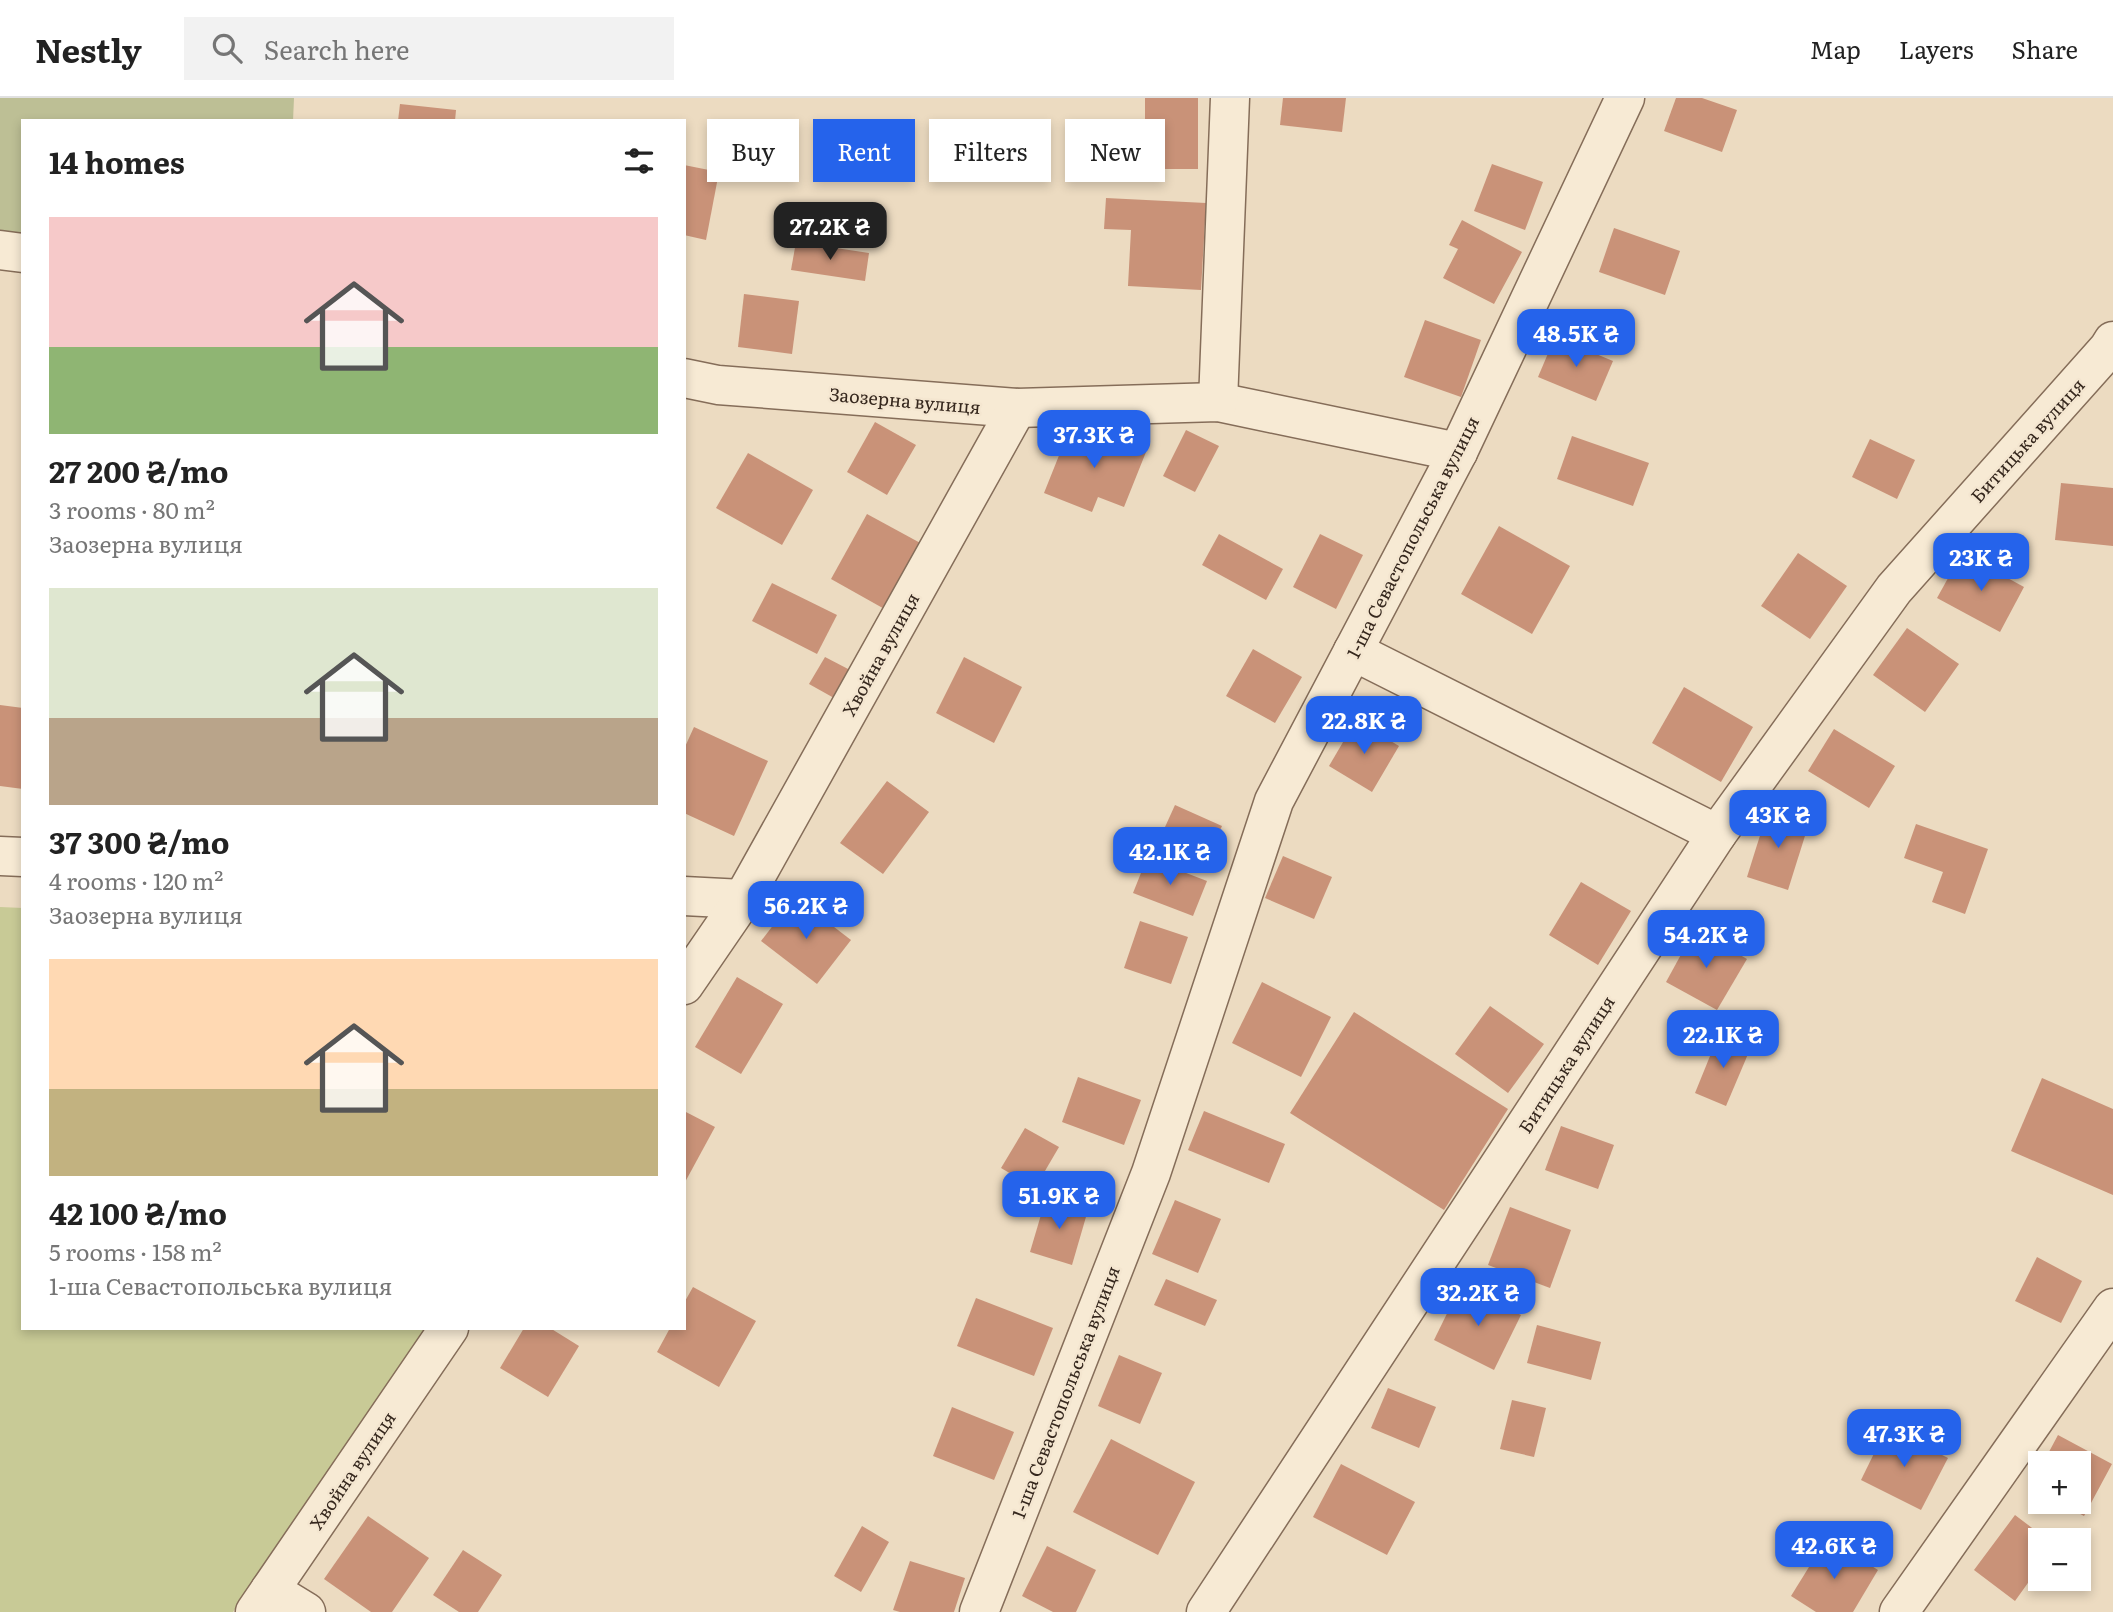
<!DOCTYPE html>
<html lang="en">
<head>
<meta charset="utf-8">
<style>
	body { margin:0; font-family:Literata,serif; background:#f2f2f2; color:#222; height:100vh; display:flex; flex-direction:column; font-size:26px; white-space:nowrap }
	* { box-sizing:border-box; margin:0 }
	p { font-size:23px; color:#767676 }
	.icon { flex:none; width:38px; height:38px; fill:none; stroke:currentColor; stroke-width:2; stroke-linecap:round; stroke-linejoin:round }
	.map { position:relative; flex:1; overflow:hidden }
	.side { position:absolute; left:21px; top:21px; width:665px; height:1211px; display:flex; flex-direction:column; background:#fff; border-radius:0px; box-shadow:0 4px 10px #0003 }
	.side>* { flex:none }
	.banner { position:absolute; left:707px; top:21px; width:665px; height:63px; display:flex; gap:14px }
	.buttons { position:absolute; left:2028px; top:1353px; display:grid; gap:14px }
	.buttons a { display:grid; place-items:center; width:63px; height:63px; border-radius:0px; background:#fff; box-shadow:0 4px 10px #0003; font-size:35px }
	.price { position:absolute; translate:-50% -60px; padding:0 16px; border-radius:14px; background:#2563eb; color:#fff; font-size:23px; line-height:46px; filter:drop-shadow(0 2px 4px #0008) }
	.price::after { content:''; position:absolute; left:50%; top:42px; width:21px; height:16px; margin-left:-10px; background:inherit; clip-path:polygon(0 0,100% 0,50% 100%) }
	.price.selected { background:#222; color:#fff }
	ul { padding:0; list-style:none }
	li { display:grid; align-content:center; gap:14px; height:371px; padding:0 28px }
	li span { display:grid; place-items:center; height:217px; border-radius:0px; color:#555 }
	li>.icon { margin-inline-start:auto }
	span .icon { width:126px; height:126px; fill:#fffc; stroke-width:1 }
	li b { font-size:30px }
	h2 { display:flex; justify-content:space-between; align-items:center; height:84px; padding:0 28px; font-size:30px }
	.tag { padding:0 24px; border-radius:0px; background:#fff; box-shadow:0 4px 10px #0003; font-size:24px; line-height:63px }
	.tag.selected { background:#2563eb; color:#fff }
	header { display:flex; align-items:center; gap:42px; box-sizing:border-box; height:98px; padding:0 35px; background:#fff; border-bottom:2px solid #e0e0e0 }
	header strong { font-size:33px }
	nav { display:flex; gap:38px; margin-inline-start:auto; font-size:24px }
	.search { width:490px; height:63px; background:#f2f2f2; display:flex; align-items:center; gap:18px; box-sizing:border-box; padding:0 24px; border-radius:0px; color:#767676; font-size:26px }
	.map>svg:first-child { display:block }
</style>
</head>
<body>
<header>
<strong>Nestly</strong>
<div class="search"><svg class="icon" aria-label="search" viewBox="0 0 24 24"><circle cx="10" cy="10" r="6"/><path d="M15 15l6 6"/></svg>Search here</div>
<nav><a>Map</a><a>Layers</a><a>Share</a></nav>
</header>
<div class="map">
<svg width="2113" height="1514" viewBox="0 0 2113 1514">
	<rect width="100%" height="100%" fill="#ecdbc1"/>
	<!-- green -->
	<polygon fill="#c8ca96" points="0,809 23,810 23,1230 428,1230 269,1458 233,1514 0,1514"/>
	<!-- cemetery -->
	<polygon fill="#bdbf95" points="0,0 294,0 293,23 23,23 23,137 0,135"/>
	<!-- building -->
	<g fill="#c99278">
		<rect x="1145" y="0" width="53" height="71"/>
		<polygon points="1283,0 1346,0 1342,34 1280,27"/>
		<polygon points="1676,0 1702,0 1737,12 1722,54 1664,33"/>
		<polygon points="400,6 456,12 455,23 398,23"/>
		<polygon points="1492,66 1543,84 1525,132 1474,113"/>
		<polygon points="684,67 719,74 706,142 684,137"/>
		<polygon points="1106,100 1206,105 1201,192 1128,188 1131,132 1104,131"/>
		<polygon points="1462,122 1522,154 1494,206 1443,180 1458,151 1449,147"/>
		<polygon points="1614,130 1680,153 1665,197 1599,174"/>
		<polygon points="796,144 869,155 865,183 791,172"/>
		<polygon points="744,196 799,203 792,256 738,249"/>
		<polygon points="1425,222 1481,242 1461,299 1404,279"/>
		<polygon points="1555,239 1613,263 1596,303 1538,279"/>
		<polygon points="875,324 916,347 887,397 847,374"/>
		<polygon points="1072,325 1146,354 1124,409 1098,399 1092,414 1044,395"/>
		<polygon points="1186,332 1219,348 1195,394 1163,378"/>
		<polygon points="1572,338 1649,365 1633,408 1557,381"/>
		<polygon points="1870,341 1915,362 1897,401 1852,379"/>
		<polygon points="748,355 813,392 782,447 716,410"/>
		<polygon points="2061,385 2113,390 2113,448 2055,442"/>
		<polygon points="867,416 924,447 888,513 831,481"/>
		<polygon points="1499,428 1570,468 1532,536 1461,496"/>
		<polygon points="1219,436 1283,471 1266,502 1202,467"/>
		<polygon points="1320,436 1363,457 1336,511 1293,489"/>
		<polygon points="1798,455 1847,488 1810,541 1761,508"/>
		<polygon points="1962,455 2024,489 2000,534 1937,500"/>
		<polygon points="772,485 837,517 817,556 752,523"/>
		<polygon points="1907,530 1959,566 1925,614 1873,577"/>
		<polygon points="1253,551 1302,579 1275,625 1226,598"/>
		<polygon points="825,559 850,572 834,600 809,586"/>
		<polygon points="964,559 1022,589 994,645 936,615"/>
		<polygon points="1684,589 1753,629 1721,684 1652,645"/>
		<polygon points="0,607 23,610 23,691 0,688"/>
		<polygon points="1356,622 1399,648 1372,694 1329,668"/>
		<polygon points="694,629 768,663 734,738 684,715 684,651"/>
		<polygon points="1834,631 1895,668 1869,710 1808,673"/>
		<polygon points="887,683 929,714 883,776 840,745"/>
		<polygon points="1175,707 1222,728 1207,761 1160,740"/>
		<polygon points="1768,712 1809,725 1788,792 1747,779"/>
		<polygon points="1916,726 1988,751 1965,816 1932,804 1943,774 1904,760"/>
		<polygon points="1283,758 1332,779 1314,821 1265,800"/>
		<polygon points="1147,760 1207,783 1193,818 1133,795"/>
		<polygon points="1581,784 1631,813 1598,867 1549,837"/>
		<polygon points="795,799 851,842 817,886 761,843"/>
		<polygon points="1140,823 1188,839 1171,886 1124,870"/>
		<polygon points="1695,831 1747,861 1717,912 1666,884"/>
		<polygon points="737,879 783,906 741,976 695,949"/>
		<polygon points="1262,884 1331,919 1301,979 1232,945"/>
		<polygon points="1490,908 1544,946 1508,995 1455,956"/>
		<polygon points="1354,914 1508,1011 1444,1112 1290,1015"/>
		<polygon points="1719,936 1751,949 1726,1008 1695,995"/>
		<polygon points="1078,979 1141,1002 1124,1047 1062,1024"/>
		<polygon points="2042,980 2113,1011 2113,1097 2011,1053"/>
		<polygon points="684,1013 715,1029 684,1086"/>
		<polygon points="1204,1013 1285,1046 1269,1085 1188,1052"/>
		<polygon points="1561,1028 1614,1047 1598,1091 1545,1072"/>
		<polygon points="1025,1030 1059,1049 1035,1090 1001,1070"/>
		<polygon points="1046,1100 1088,1112 1072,1167 1030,1154"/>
		<polygon points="1175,1102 1221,1121 1198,1175 1152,1156"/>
		<polygon points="1510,1109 1571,1132 1550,1190 1488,1167"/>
		<polygon points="2037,1159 2082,1183 2061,1225 2015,1203"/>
		<polygon points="1166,1181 1217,1202 1205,1228 1154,1207"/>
		<polygon points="1461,1187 1521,1217 1494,1272 1434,1242"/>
		<polygon points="693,1189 756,1223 719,1289 657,1254 670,1230 684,1230 684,1205"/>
		<polygon points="976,1200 1053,1230 1034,1278 957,1248"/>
		<polygon points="1537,1227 1601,1244 1591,1282 1527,1265"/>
		<polygon points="524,1230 550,1230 579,1248 548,1299 500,1270"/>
		<polygon points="1119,1257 1162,1275 1140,1326 1098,1308"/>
		<polygon points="1388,1290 1436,1309 1419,1350 1371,1330"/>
		<polygon points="1512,1302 1546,1310 1534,1359 1500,1351"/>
		<polygon points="952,1309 1014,1334 994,1382 933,1358"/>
		<polygon points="1887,1329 1948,1360 1921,1412 1861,1382"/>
		<polygon points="2058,1337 2112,1366 2084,1418 2058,1404 2079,1404 2079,1365 2043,1365"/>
		<polygon points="1111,1341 1195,1384 1158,1457 1073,1414"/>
		<polygon points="1341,1366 1415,1404 1387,1457 1313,1419"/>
		<polygon points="2040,1370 2040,1394 2030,1389"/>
		<polygon points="2015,1417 2048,1442 2040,1442 2040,1468 2015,1503 1974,1472"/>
		<polygon points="368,1418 429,1460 392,1514 371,1514 324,1481"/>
		<polygon points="862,1428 889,1444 861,1494 834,1478"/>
		<polygon points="1827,1440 1878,1472 1853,1514 1816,1514 1791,1498"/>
		<polygon points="1047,1448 1096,1472 1076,1514 1053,1514 1022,1498"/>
		<polygon points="463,1452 502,1477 478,1514 459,1514 433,1497"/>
		<polygon points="910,1463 965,1480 954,1514 900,1514 893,1512"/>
	</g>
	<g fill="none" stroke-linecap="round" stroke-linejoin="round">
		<!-- minor casing -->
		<g stroke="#856d59" stroke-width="41">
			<g id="minor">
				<polyline points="0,152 23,155"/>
				<polyline points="684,280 718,287 1017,310 1218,304 1458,354"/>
				<polyline points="1218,304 1230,0"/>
				<polyline points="1353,553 1717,736"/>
				<polyline points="0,758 23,759"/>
				<polyline points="684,798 743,801"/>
				<polyline points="684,887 743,801 1017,310"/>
				<polyline points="270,1492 306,1514"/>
				<polyline points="255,1514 449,1230"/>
				<polyline points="979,1514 1151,1075 1274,703 1458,354 1625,0"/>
				<polyline points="1206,1514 1717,736 1894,491 2108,251 2113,243"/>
				<polyline points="1899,1514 2113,1210"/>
			</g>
		</g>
		<!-- minor -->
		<use href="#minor" stroke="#f7ead4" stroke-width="38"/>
	</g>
	<g text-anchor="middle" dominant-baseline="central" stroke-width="5" stroke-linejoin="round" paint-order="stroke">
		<!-- street labels -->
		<g font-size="18" fill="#35271d" stroke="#f4e6d0">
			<text transform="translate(905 302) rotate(5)">Заозерна вулиця</text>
			<text transform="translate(2027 342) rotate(-48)">Битицька вулиця</text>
			<text transform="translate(1412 439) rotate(-63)">1-ша Севастопольська вулиця</text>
			<text transform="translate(880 556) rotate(-61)">Хвойна вулиця</text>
			<text transform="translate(1566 966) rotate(-57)">Битицька вулиця</text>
			<text transform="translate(1065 1294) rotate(-69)">1-ша Севастопольська вулиця</text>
			<text transform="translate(352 1372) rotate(-56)">Хвойна вулиця</text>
		</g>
	</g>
</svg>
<div class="buttons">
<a>+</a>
<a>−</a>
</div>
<b class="price selected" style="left:830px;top:164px">27.2K ₴</b>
<b class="price" style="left:1576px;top:271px">48.5K ₴</b>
<b class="price" style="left:1094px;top:372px">37.3K ₴</b>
<b class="price" style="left:1981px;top:495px">23K ₴</b>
<b class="price" style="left:1364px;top:658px">22.8K ₴</b>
<b class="price" style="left:1778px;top:752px">43K ₴</b>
<b class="price" style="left:1170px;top:789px">42.1K ₴</b>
<b class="price" style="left:806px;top:843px">56.2K ₴</b>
<b class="price" style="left:1706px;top:872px">54.2K ₴</b>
<b class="price" style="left:1723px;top:972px">22.1K ₴</b>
<b class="price" style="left:1059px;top:1133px">51.9K ₴</b>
<b class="price" style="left:1478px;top:1230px">32.2K ₴</b>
<b class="price" style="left:1904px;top:1371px">47.3K ₴</b>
<b class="price" style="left:1834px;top:1483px">42.6K ₴</b>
<div class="banner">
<a class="tag">Buy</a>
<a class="tag selected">Rent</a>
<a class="tag">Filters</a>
<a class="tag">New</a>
</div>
<section class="side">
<h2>14 homes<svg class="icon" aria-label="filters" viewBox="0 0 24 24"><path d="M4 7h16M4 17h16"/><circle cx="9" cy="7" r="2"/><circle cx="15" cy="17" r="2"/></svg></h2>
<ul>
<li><span style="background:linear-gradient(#f6c9c9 60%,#8fb573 0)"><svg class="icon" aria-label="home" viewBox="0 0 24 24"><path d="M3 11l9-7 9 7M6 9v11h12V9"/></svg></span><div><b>27 200 ₴/mo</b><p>3 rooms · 80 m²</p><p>Заозерна вулиця</p></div></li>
<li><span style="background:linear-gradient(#dfe7d0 60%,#b9a48a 0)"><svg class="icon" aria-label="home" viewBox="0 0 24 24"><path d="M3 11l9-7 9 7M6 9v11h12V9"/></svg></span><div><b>37 300 ₴/mo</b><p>4 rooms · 120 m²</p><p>Заозерна вулиця</p></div></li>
<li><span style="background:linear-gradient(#ffd9b3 60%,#c2b280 0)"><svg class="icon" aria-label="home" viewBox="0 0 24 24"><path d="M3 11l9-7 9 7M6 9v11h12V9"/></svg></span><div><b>42 100 ₴/mo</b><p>5 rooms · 158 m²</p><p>1-ша Севастопольська вулиця</p></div></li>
</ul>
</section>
</div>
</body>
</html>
